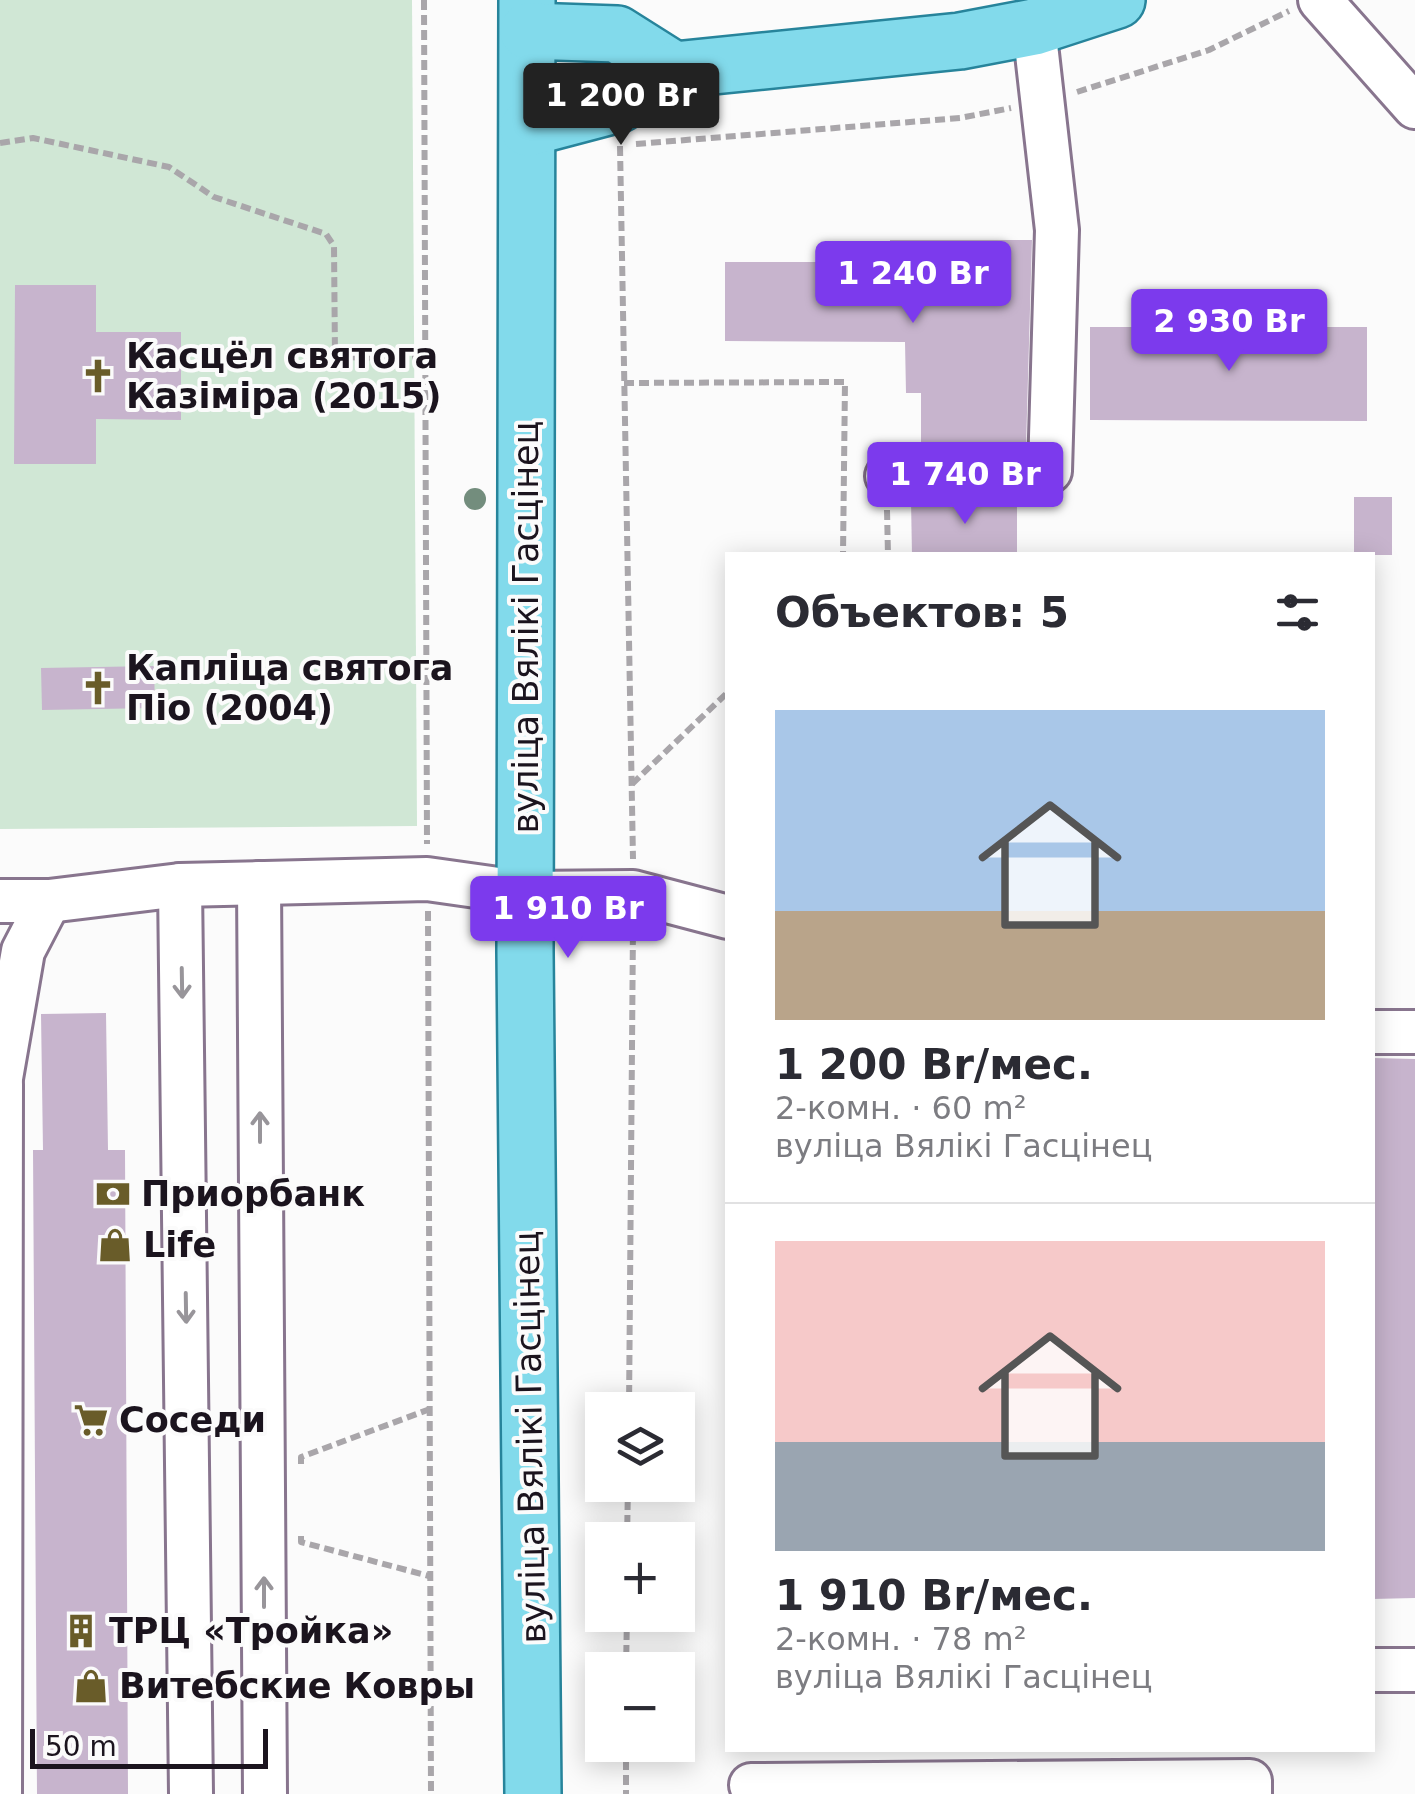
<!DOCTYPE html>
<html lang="ru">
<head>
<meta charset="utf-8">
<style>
	body { margin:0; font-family:"DejaVu Sans",sans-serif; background:#f2f2f3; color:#2b2b33; height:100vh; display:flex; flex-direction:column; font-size:38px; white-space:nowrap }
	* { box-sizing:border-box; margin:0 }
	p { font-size:32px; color:#7c7c81 }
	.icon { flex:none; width:55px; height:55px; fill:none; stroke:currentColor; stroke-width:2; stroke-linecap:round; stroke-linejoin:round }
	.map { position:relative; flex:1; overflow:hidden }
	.panel { position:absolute; left:725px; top:552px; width:650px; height:1200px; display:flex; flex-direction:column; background:#fff; border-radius:0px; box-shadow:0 5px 25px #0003 }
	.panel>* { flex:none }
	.fabs { position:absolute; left:585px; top:1392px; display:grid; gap:20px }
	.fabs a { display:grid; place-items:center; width:110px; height:110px; border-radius:0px; background:#fff; box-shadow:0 5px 25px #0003; font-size:50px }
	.scale { position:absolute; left:30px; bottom:25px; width:238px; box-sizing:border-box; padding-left:10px; border:5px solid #1b141e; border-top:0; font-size:28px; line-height:35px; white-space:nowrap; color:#1b141e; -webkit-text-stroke:8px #fbfbfb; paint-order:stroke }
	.price { position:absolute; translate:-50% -85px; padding:0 22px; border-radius:10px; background:#7c3aed; color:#fff; font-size:32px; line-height:65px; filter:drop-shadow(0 2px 5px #0008) }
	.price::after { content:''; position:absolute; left:50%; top:60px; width:30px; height:22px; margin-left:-15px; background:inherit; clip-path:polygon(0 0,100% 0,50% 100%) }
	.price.selected { background:#222; color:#fff }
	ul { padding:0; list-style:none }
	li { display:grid; align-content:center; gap:20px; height:530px; padding:0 50px }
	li+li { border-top:2px solid #e1e1e2 }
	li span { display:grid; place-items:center; height:310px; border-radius:0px; color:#555 }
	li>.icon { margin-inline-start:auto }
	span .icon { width:180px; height:180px; fill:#fffc; stroke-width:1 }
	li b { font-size:42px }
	h2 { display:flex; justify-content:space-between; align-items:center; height:120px; padding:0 50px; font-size:42px }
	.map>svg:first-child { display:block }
</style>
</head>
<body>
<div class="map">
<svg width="1415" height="1794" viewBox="0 0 1415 1794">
	<rect width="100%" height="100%" fill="#fbfbfb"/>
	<!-- green -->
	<polygon fill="#d0e7d5" points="0,0 412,0 417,826 0,829"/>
	<!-- building -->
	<g fill="#c7b4cd">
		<polygon points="890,240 1032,240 1026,447 921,450 921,393 906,393 905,342 725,341 725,262 890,262"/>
		<polygon points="15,285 96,285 96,332 181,332 181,420 96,419 96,464 14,464"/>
		<polygon points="1090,327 1367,327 1367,421 1090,420"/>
		<polygon points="1017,497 1017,555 912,555 911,500"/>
		<rect x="1354" y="497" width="38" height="58"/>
		<polygon points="154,666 155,708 42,710 41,668"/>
		<polygon points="106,1013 108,1150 125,1150 128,1794 37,1794 33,1150 43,1150 41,1014"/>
		<polygon points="1372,1058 1415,1059 1415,1598 1372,1599"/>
	</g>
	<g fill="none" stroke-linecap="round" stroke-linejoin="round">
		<!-- minor casing -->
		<g stroke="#88758e" stroke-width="48">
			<g id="minor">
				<polyline points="1320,0 1415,107"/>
				<polyline points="887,476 1050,471 1057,230 1034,27"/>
				<polyline points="259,883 265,1794"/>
				<polyline points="180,885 191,1794"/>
				<polyline points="0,901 49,901 180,885 427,879 526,893 633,892 728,917"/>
				<polyline points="1372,1032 1415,1032"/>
				<polyline points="0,1084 23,951 49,901"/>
				<polyline points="1372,1670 1415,1670"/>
				<polyline points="751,1785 1250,1781 1250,1794"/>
				<polyline points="0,1794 1,1084"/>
			</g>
		</g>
		<!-- major casing -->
		<g stroke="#27849b" stroke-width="60">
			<g id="major">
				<polyline points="527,0 525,952 533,1794"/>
				<polyline points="528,31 617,34 674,70"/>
				<polyline points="528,128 619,104 674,70 960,41 1034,27 1117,0"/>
			</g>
		</g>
		<!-- path -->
		<g stroke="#a9a6aa" stroke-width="6" stroke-dasharray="10 5" stroke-linecap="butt">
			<polyline points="424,0 427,844"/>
			<polyline points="1077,92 1209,50 1289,11"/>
			<polyline points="0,143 33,138 169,167 214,197 326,234 334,246 335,357"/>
			<polyline points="636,144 960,118 1011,108"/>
			<polyline points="620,146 633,859"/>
			<polyline points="322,357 425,358"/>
			<polyline points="624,383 845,382 843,555"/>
			<polyline points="887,510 888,555"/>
			<polyline points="632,784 728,692"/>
			<polyline points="428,911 431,1794"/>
			<polyline points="629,1410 633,926"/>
			<polyline points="301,1464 301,1457 430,1409"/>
			<polyline points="301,1536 301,1542 429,1576"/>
			<polyline points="627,1540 628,1485"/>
			<polyline points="626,1670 627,1615"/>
			<polyline points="626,1745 626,1794"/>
		</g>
		<!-- minor -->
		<use href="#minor" stroke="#fff" stroke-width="42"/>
		<!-- major -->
		<use href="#major" stroke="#82daeb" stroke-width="55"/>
	</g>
	<!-- trees -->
	<circle fill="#738d7d" cx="475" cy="499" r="11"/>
	<!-- one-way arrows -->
	<defs><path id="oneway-shaft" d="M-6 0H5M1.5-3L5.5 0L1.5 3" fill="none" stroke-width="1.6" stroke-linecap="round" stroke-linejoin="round" transform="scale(2.5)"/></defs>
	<g stroke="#98959a">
		<use href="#oneway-shaft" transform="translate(182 983) rotate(89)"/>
		<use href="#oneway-shaft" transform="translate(260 1127) rotate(-90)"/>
		<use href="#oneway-shaft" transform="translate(186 1308) rotate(89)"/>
		<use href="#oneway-shaft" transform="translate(264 1592) rotate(-90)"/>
	</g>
	<!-- icons -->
	<defs>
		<g id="church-bare" transform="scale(2.7)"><path d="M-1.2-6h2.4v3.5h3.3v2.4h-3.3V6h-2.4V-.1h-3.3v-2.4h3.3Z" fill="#695c29" stroke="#fbfbfb" stroke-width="2.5" paint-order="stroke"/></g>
		<g id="bank-bare" transform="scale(2.7)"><path d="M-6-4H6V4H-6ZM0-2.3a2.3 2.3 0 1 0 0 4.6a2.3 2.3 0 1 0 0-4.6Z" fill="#695c29" stroke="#fbfbfb" stroke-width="2.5" paint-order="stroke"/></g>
		<g id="shop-bare" transform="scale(2.7)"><path d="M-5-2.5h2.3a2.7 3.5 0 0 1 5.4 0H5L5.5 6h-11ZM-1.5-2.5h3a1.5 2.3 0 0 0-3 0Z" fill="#695c29" stroke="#fbfbfb" stroke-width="2.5" paint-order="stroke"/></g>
		<g id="supermarket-bare" transform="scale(2.7)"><path d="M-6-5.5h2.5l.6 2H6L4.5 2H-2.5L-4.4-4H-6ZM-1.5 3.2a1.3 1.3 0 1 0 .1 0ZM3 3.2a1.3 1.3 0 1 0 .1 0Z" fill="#695c29" stroke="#fbfbfb" stroke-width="2.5" paint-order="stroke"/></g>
		<g id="building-bare" transform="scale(2.7)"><path d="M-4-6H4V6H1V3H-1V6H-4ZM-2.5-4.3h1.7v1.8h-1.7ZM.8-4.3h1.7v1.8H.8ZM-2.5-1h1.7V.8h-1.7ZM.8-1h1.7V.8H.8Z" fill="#695c29" stroke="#fbfbfb" stroke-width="2.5" paint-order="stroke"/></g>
	</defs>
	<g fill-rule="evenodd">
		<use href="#church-bare" x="98" y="376"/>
		<use href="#church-bare" x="98" y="688"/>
		<use href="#bank-bare" x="113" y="1194"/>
		<use href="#shop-bare" x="115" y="1245"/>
		<use href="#supermarket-bare" x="91" y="1420"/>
		<use href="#building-bare" x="81" y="1631"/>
		<use href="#shop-bare" x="91" y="1686"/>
	</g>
	<g text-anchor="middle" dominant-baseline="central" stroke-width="8" stroke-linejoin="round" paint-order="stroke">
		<!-- poi labels -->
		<g font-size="35" font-weight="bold" fill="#1b141e" stroke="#fbfbfb" text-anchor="start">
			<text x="126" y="356">Касцёл святога<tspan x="126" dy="40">Казіміра (2015)</tspan></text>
			<text x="126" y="668">Капліца святога<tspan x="126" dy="40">Піо (2004)</tspan></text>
			<text x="141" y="1194">Приорбанк</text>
			<text x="143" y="1245">Life</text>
			<text x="119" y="1420">Соседи</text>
			<text x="109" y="1631">ТРЦ «Тройка»</text>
			<text x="119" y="1686">Витебские Ковры</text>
		</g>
		<!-- street labels -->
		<g font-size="35" fill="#1b141e" stroke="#fbfbfb">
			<text transform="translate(526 627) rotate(-90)">вуліца Вялікі Гасцінец</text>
			<text transform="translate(530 1437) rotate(-91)">вуліца Вялікі Гасцінец</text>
		</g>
	</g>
</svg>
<div class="fabs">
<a><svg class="icon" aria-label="layers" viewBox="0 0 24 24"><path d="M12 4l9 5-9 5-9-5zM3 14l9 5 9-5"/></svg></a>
<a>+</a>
<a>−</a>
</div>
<div class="scale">50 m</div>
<b class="price selected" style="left:621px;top:148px">1 200 Br</b>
<b class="price" style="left:913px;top:326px">1 240 Br</b>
<b class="price" style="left:1229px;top:374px">2 930 Br</b>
<b class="price" style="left:965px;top:527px">1 740 Br</b>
<b class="price" style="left:568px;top:961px">1 910 Br</b>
<section class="panel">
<h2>Объектов: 5<svg class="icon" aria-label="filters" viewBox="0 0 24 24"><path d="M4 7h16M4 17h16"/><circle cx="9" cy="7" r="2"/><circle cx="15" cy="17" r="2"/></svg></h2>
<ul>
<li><span style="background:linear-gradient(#a9c7e8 65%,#b9a48a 0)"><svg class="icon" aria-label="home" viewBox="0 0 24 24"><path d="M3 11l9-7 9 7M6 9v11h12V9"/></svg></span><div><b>1 200 Br/мес.</b><p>2-комн. · 60 m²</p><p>вуліца Вялікі Гасцінец</p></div></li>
<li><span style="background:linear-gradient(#f6c9c9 65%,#9aa5b1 0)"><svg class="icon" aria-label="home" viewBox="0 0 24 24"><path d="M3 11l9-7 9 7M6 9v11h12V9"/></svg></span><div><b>1 910 Br/мес.</b><p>2-комн. · 78 m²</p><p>вуліца Вялікі Гасцінец</p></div></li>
</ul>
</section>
</div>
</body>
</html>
